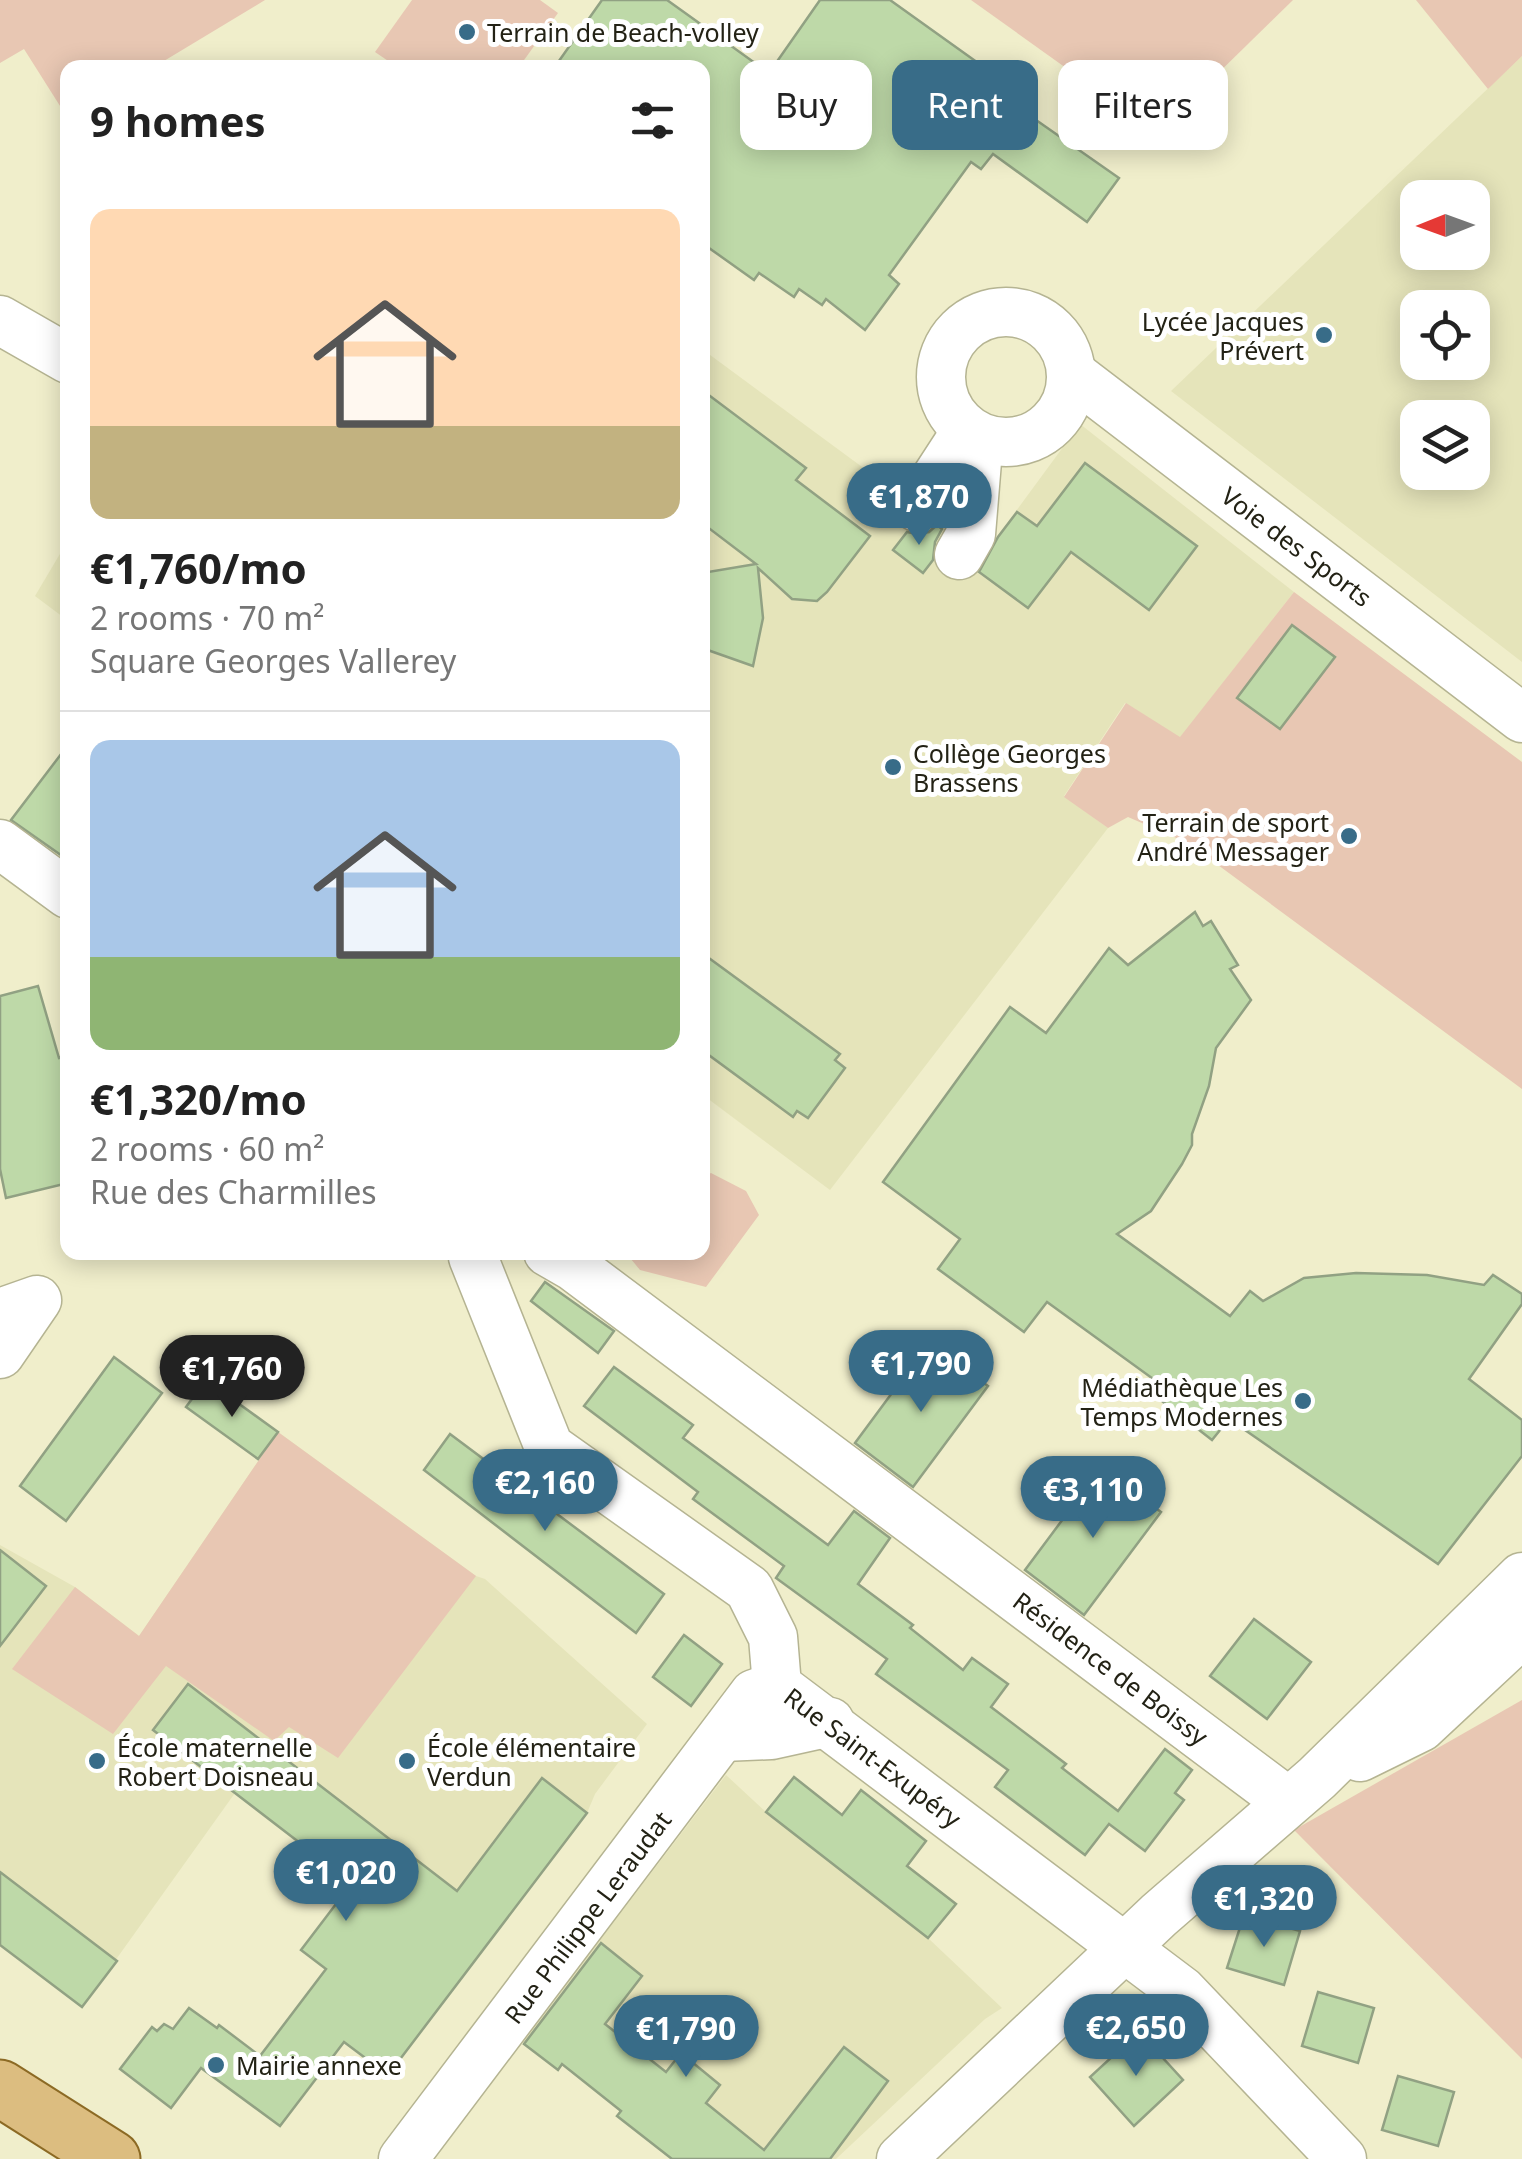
<!DOCTYPE html>
<html lang="en">
<head>
<meta charset="utf-8">
<style>
	body { margin:0; font-family:"Noto Sans",sans-serif; background:#f2f2f2; color:#222; height:100vh; display:flex; flex-direction:column; font-size:38px; white-space:nowrap }
	* { box-sizing:border-box; margin:0 }
	p { font-size:32px; color:#767676 }
	.icon { flex:none; width:55px; height:55px; fill:none; stroke:currentColor; stroke-width:2; stroke-linecap:round; stroke-linejoin:round }
	.map { position:relative; flex:1; overflow:hidden }
	.side { position:absolute; left:60px; top:60px; width:650px; height:1200px; display:flex; flex-direction:column; background:#fff; border-radius:20px; box-shadow:0 5px 25px #0003 }
	.side>* { flex:none }
	.banner { position:absolute; left:740px; top:60px; width:630px; height:90px; display:flex; gap:20px }
	.needle { width:65px; rotate:269deg }
	.fabs { position:absolute; left:1400px; top:180px; display:grid; gap:20px }
	.fabs a { display:grid; place-items:center; width:90px; height:90px; border-radius:20px; background:#fff; box-shadow:0 5px 25px #0003; font-size:50px }
	.price { position:absolute; translate:-50% -85px; padding:0 22px; border-radius:35px; background:#386c88; color:#fff; font-size:32px; line-height:65px; filter:drop-shadow(0 2px 5px #0008) }
	.price::after { content:''; position:absolute; left:50%; top:60px; width:30px; height:22px; margin-left:-15px; background:inherit; clip-path:polygon(0 0,100% 0,50% 100%) }
	.price.selected { background:#222; color:#fff }
	ul { padding:0; list-style:none }
	li { display:grid; align-content:center; gap:20px; height:530px; padding:0 30px }
	li+li { border-top:2px solid #e0e0e0 }
	li span { display:grid; place-items:center; height:310px; border-radius:20px; color:#555 }
	li>.icon { margin-inline-start:auto }
	span .icon { width:180px; height:180px; fill:#fffc; stroke-width:1 }
	li b { font-size:42px }
	h2 { display:flex; justify-content:space-between; align-items:center; height:120px; padding:0 30px; font-size:42px }
	.chip { padding:0 35px; border-radius:20px; background:#fff; box-shadow:0 5px 25px #0003; font-size:35px; line-height:90px }
	.chip.selected { background:#386c88; color:#fff }
	.map>svg:first-child { display:block }
</style>
</head>
<body>
<div class="map">
<svg width="1522" height="2159" viewBox="0 0 1522 2159">
	<rect width="100%" height="100%" fill="#f0eecb"/>
	<!-- built -->
	<g fill="#e5e4ba" fill-rule="evenodd">
		<path d="M1522 56V662L1171 391ZM1418 198H1472V252H1418ZM1418 308H1472V362H1418ZM1418 418H1472V472H1418Z"/>
		<polygon points="702,349 983,556 1080,424 1294,592 1180,738 1125,703 1064,796 1108,828 830,1190 703,1095"/>
		<polygon points="67,542 67,620 35,596"/>
		<polygon points="278,1432 476,1576 485,1579 647,1724 595,1794 587,1813 388,2075 298,2006 326,1969 301,1950 352,1883 235,1793 82,2007 0,1945 0,1545 75,1587 139,1636"/>
		<polygon points="726,1775 766,1812 928,1938 1002,2008 985,2019 836,2159 672,2159 617,2116 620,2111 562,2065 558,2071 522,2042"/>
	</g>
	<!-- green -->
	<g fill="#e8c7b3">
		<polygon points="0,0 265,0 154,67 68,68 67,117 24,49 0,63"/>
		<polygon points="412,0 540,0 558,13 519,67 397,67 375,52"/>
		<polygon points="971,0 1293,0 1157,133"/>
		<polygon points="1416,0 1522,0 1522,56 1488,89"/>
		<polygon points="1294,592 1522,762 1522,1089 1188,843 1128,817 1108,828 1064,797 1126,703 1180,737"/>
		<polygon points="711,1173 746,1191 759,1215 706,1287 640,1270 626,1253 702,1252 703,1177"/>
		<polygon points="278,1432 476,1576 338,1758 289,1727 274,1741 166,1666 113,1734 12,1669 75,1587 139,1636"/>
		<polygon points="1522,1700 1522,2059 1294,1830"/>
	</g>
	<!-- building -->
	<g fill="#bed9a8" stroke="#91a183" stroke-width="2.5">
		<polygon points="602,0 667,0 769,73 820,0 890,0 1034,103 1026,113 1119,178 1087,222 993,154 981,169 971,162 889,275 899,284 865,330 826,299 822,305 799,289 794,297 759,273 754,280 702,243 702,68 554,68"/>
		<polygon points="702,390 806,468 796,480 870,536 827,592 817,601 792,599 758,568 763,618 753,666 702,648 702,573 756,564 702,523"/>
		<polygon points="1085,463 1197,546 1149,610 1071,552 1028,608 979,572 998,537 1017,512 1037,526"/>
		<polygon points="937,525 942,529 935,542 933,560 923,573 893,550 907,532 917,534 929,532"/>
		<polygon points="1292,625 1335,657 1280,729 1237,698"/>
		<polygon points="68,745 68,860 11,820"/>
		<polygon points="1195,912 1203,926 1211,921 1238,965 1230,969 1251,1000 1216,1048 1209,1086 1192,1134 1192,1145 1182,1164 1151,1211 1117,1234 1230,1316 1250,1291 1263,1301 1304,1278 1356,1273 1427,1275 1484,1285 1493,1275 1522,1294 1522,1304 1469,1379 1522,1420 1522,1456 1438,1564 1229,1419 1212,1440 1149,1391 1156,1381 1047,1302 1024,1332 938,1269 960,1239 883,1182 1010,1007 1046,1033 1109,948 1128,965"/>
		<polygon points="702,953 840,1054 835,1060 845,1068 808,1118 797,1111 793,1117 702,1050"/>
		<polygon points="38,986 59,1058 68,1056 68,1183 6,1198 0,1169 0,996"/>
		<polygon points="545,1282 614,1331 598,1353 531,1301"/>
		<polygon points="929,1343 988,1386 913,1487 855,1443"/>
		<polygon points="114,1357 162,1393 66,1521 20,1486"/>
		<polygon points="614,1367 693,1425 683,1438 828,1545 854,1511 890,1538 858,1584 913,1625 910,1628 963,1670 972,1658 1008,1684 991,1707 1066,1764 1062,1768 1118,1811 1165,1749 1192,1770 1175,1793 1184,1800 1145,1851 1109,1824 1085,1855 995,1787 1008,1770 876,1674 887,1659 776,1578 784,1566 693,1499 698,1492 584,1406"/>
		<polygon points="206,1380 278,1432 258,1459 186,1407"/>
		<polygon points="450,1434 664,1594 636,1633 424,1470"/>
		<polygon points="1101,1468 1161,1512 1084,1615 1025,1570"/>
		<polygon points="0,1550 46,1586 0,1646"/>
		<polygon points="1254,1619 1311,1662 1267,1719 1210,1676"/>
		<polygon points="684,1635 722,1664 691,1706 653,1677"/>
		<polygon points="188,1684 457,1891 542,1778 587,1813 388,2075 344,2042 280,2126 201,2068 171,2108 120,2069 152,2027 157,2031 164,2024 173,2029 189,2008 217,2028 219,2025 260,2056 326,1969 301,1950 352,1883 153,1730"/>
		<polygon points="794,1777 842,1815 861,1790 926,1841 907,1866 956,1904 928,1938 766,1812"/>
		<polygon points="0,1872 117,1961 82,2007 0,1945"/>
		<polygon points="1244,1915 1300,1931 1284,1985 1227,1968"/>
		<polygon points="601,1943 642,1976 605,2024 666,2072 681,2053 720,2085 706,2103 764,2150 844,2047 888,2081 830,2159 672,2159 617,2116 621,2111 562,2064 558,2070 524,2044"/>
		<polygon points="1318,1992 1374,2008 1358,2063 1302,2046"/>
		<polygon points="1139,2032 1183,2080 1134,2126 1090,2077"/>
		<polygon points="1398,2076 1454,2092 1438,2146 1382,2130"/>
	</g>
	<g fill="none" stroke-linecap="round" stroke-linejoin="round">
		<!-- minor casing -->
		<g stroke="#b5b492" stroke-width="51">
			<g id="minor">
				<circle cx="1006" cy="377" r="65"/>
				<polyline points="0,320 68,359"/>
				<polyline points="1072,374 1522,718"/>
				<polyline points="917,507 967,430"/>
				<polyline points="959,555 971,534 979,437"/>
				<polyline points="0,844 68,894"/>
				<polyline points="475,1252 473,1257 549,1447 749,1589 773,1637 777,1686 1182,1991 1342,2159"/>
				<polyline points="548,1252 574,1267 1287,1801"/>
				<polyline points="0,1313 37,1300 0,1354"/>
				<polyline points="723,1737 771,1735 830,1722"/>
				<polyline points="1360,1757 1421,1727 1522,1633"/>
				<polyline points="403,2159 754,1694 777,1686"/>
				<polyline points="901,2159 1159,1915 1317,1778 1522,1577"/>
			</g>
		</g>
		<!-- major casing -->
		<g stroke="#8c6a24" stroke-width="59">
			<polyline id="major" points="0,2088 112,2159"/>
		</g>
		<!-- minor -->
		<use href="#minor" stroke="#fff" stroke-width="48"/>
		<!-- major -->
		<use href="#major" stroke="#dcbd80" stroke-width="55"/>
	</g>
	<!-- markers -->
	<g fill="#386c88" stroke="#fff" stroke-width="4">
		<circle cx="467" cy="32" r="10"/>
		<circle cx="1324" cy="335" r="10"/>
		<circle cx="893" cy="767" r="10"/>
		<circle cx="1349" cy="836" r="10"/>
		<circle cx="1303" cy="1401" r="10"/>
		<circle cx="97" cy="1761" r="10"/>
		<circle cx="407" cy="1761" r="10"/>
		<circle cx="216" cy="2065" r="10"/>
	</g>
	<g text-anchor="middle" dominant-baseline="central" stroke-width="10" stroke-linejoin="round" paint-order="stroke">
		<!-- poi labels -->
		<g font-size="25" fill="#232215" stroke="#fff" text-anchor="start">
			<text x="487" y="32">Terrain de Beach-volley</text>
			<text x="1304" y="321" text-anchor="end">Lycée Jacques<tspan x="1304" dy="29">Prévert</tspan></text>
			<text x="913" y="753">Collège Georges<tspan x="913" dy="29">Brassens</tspan></text>
			<text x="1329" y="822" text-anchor="end">Terrain de sport<tspan x="1329" dy="29">André Messager</tspan></text>
			<text x="1283" y="1387" text-anchor="end">Médiathèque Les<tspan x="1283" dy="29">Temps Modernes</tspan></text>
			<text x="117" y="1747">École maternelle<tspan x="117" dy="29">Robert Doisneau</tspan></text>
			<text x="427" y="1747">École élémentaire<tspan x="427" dy="29">Verdun</tspan></text>
			<text x="236" y="2065">Mairie annexe</text>
		</g>
		<!-- street labels -->
		<g font-size="25" fill="#232215" stroke="#fff">
			<text transform="translate(1297 546) rotate(37)">Voie des Sports</text>
			<text transform="translate(1111 1668) rotate(37)">Résidence de Boissy</text>
			<text transform="translate(873 1757) rotate(37)">Rue Saint-Exupéry</text>
			<text transform="translate(587 1917) rotate(-53)">Rue Philippe Leraudat</text>
		</g>
	</g>
</svg>
<div class="fabs">
<a><svg class="needle" viewBox="-14 -14 28 28"><path d="M0-13l5 13h-10z" fill="#e53935"/><path d="M0 13l5-13h-10z" fill="#767676"/></svg></a>
<a><svg class="icon" aria-label="locate" viewBox="0 0 24 24"><circle cx="12" cy="12" r="6"/><path d="M12 2v4M12 18v4M2 12h4M18 12h4"/></svg></a>
<a><svg class="icon" aria-label="layers" viewBox="0 0 24 24"><path d="M12 4l9 5-9 5-9-5zM3 14l9 5 9-5"/></svg></a>
</div>
<b class="price" style="left:919px;top:548px">€1,870</b>
<b class="price" style="left:921px;top:1415px">€1,790</b>
<b class="price selected" style="left:232px;top:1420px">€1,760</b>
<b class="price" style="left:545px;top:1534px">€2,160</b>
<b class="price" style="left:1093px;top:1541px">€3,110</b>
<b class="price" style="left:346px;top:1924px">€1,020</b>
<b class="price" style="left:1264px;top:1950px">€1,320</b>
<b class="price" style="left:1136px;top:2079px">€2,650</b>
<b class="price" style="left:686px;top:2080px">€1,790</b>
<div class="banner">
<a class="chip">Buy</a>
<a class="chip selected">Rent</a>
<a class="chip">Filters</a>
</div>
<section class="side">
<h2>9 homes<svg class="icon" aria-label="filters" viewBox="0 0 24 24"><path d="M4 7h16M4 17h16"/><circle cx="9" cy="7" r="2"/><circle cx="15" cy="17" r="2"/></svg></h2>
<ul>
<li><span style="background:linear-gradient(#ffd9b3 70%,#c2b280 0)"><svg class="icon" aria-label="home" viewBox="0 0 24 24"><path d="M3 11l9-7 9 7M6 9v11h12V9"/></svg></span><div><b>€1,760/mo</b><p>2 rooms · 70 m²</p><p>Square Georges Vallerey</p></div></li>
<li><span style="background:linear-gradient(#a9c7e8 70%,#8fb573 0)"><svg class="icon" aria-label="home" viewBox="0 0 24 24"><path d="M3 11l9-7 9 7M6 9v11h12V9"/></svg></span><div><b>€1,320/mo</b><p>2 rooms · 60 m²</p><p>Rue des Charmilles</p></div></li>
</ul>
</section>
</div>
</body>
</html>
